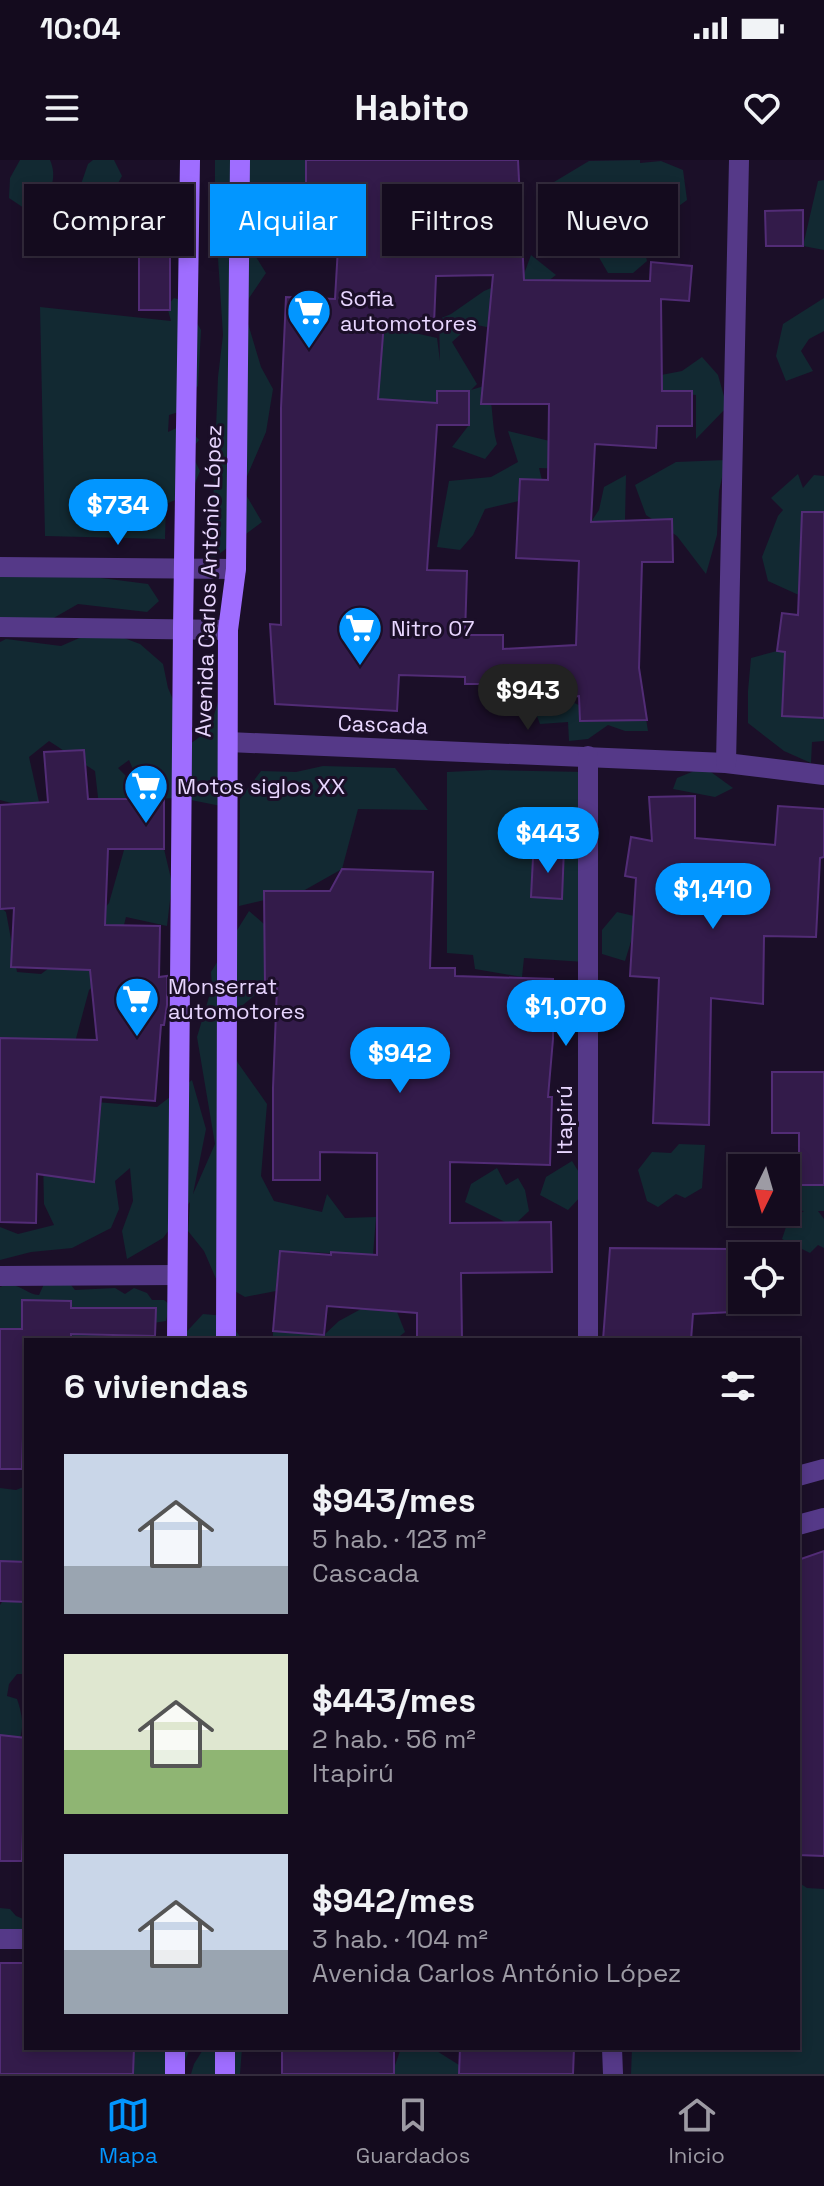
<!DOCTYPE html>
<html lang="es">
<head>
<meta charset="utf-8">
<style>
	body { margin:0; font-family:"Space Grotesk",sans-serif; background:#1d1427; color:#f1f3f6; height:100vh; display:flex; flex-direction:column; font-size:30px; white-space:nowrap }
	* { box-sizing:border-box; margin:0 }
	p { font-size:26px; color:#9d9ba4 }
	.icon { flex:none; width:44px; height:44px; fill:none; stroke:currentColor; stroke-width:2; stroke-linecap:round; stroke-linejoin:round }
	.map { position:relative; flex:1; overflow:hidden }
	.side { position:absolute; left:24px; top:1178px; width:776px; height:712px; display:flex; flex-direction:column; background:#140b1e; border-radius:0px; box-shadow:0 4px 12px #0003,0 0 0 2px #332b3c }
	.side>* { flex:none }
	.guide { position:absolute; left:24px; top:24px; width:776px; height:72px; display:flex; gap:16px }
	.needle { width:52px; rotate:185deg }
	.tools { position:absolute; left:728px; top:994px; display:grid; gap:16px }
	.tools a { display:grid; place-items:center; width:72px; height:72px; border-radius:0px; background:#140b1e; box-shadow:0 4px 12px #0003,0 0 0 2px #332b3c; font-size:40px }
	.price { position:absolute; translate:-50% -68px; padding:0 18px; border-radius:28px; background:#0296ff; color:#fff; font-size:26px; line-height:52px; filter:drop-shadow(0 2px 4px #0008) }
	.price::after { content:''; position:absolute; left:50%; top:48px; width:24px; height:18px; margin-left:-12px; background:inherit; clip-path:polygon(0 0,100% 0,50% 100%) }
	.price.selected { background:#222; color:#fff }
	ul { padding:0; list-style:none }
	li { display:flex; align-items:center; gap:24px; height:200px; padding:0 40px }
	li span { display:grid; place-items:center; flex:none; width:224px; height:160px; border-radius:0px; color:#555 }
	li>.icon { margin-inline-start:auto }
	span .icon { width:96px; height:96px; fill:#fffc; stroke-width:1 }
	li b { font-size:34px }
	h2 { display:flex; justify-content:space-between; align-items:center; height:96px; padding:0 40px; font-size:34px }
	.chip { padding:0 28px; border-radius:0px; background:#140b1e; box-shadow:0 4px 12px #0003,0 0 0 2px #332b3c; font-size:28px; line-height:72px }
	.chip.selected { background:#0296ff; color:#fff }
	.status { display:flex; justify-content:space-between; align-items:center; height:56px; padding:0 40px; background:#140b1e; direction:ltr }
	.status svg { height:22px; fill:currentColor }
	header { display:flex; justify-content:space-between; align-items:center; height:104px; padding:0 40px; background:#140b1e; font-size:36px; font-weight:600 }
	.tabs { display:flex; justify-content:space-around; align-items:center; height:112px; border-top:2px solid #332b3c; background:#140b1e; font-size:22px; color:#9d9ba4 }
	.tabs a { display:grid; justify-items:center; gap:4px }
	.tabs .selected { color:#0296ff }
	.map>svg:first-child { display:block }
</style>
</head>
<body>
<div class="status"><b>10:04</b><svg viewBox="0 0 49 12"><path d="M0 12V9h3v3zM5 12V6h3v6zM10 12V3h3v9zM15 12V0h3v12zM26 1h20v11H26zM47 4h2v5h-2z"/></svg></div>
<header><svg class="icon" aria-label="menu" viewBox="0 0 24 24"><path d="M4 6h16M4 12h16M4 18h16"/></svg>Habito<svg class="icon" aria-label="heart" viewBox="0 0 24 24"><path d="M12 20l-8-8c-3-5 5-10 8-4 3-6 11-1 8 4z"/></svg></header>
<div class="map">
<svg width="824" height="1914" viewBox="0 0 824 1914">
	<rect width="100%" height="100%" fill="#1b0f28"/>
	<!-- green -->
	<g fill="#122932">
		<path d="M20 0H50C57 16 52 30 41 44L24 48 9 38 10 18Z"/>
		<path d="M93 0H114L122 16C114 32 106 37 88 39L79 30 88 4Z"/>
		<polygon points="215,0 306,0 306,52 300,79 279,73 245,42 243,76 266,113 243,147 261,207 273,229 266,272 242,328 262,362 211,400 218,217 223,175 215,52"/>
		<polygon points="640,0 640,3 661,1 683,10 687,40 672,51 656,53 633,33 630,77 643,83 647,101 633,113 608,113 593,87 596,83 591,75 560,54 549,25 589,1"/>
		<polygon points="824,20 824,90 803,86 818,21"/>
		<path d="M531 95 556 115 513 148 506 171 472 164 452 182 477 224 471 230 487 225C494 245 491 264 497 284L485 299 452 287 469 265 468 231H440L438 244 378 243 369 168 397 169 437 178 440 201 439 159 451 154 484 131 524 114Z"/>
		<polygon points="174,138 184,141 201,170 198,226 187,237 182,251 169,255 168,272 185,264 199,280 190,291 200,311 191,333 166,344 165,379 45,376 40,147 171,161 167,146"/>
		<polygon points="824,138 824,171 809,179 801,191 813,211 786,221 776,196 783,164"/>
		<polygon points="702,197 718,215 727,247 696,279 696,235 650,231 661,215 682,211"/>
		<polygon points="508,271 579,288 567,309 539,308 542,320 520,319 519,341 485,349 473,375 460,390 437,387 449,321 491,317 518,302"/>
		<polygon points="726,300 719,331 717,375 706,414 677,376 646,355 635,325 676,302"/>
		<polygon points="798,314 803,328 814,315 824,316 824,390 801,389 801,436 768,421 762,397 778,356 783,350 771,338"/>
		<polygon points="626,315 625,360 591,362 599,350 604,327"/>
		<polygon points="0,405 148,424 159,441 147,452 78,444 38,467 0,465"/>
		<path d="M100 469 140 484 163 504 168 528 182 560V589C214 570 211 563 222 529L221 646 181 638 146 639 129 600 118 608 132 622 129 640 99 646 95 611 49 581 29 597 41 651 0 640V482L6 479 61 486Z"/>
		<polygon points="777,491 824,496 784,521 782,556 824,558 824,581 812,582 811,603 784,591 748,563 748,531 751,498"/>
		<polygon points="642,534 648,571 625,571 608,565 588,579 569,581 568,562 540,564 530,538 562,537 587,549"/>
		<polygon points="323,606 395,608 428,650 358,649 342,709 303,731 239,746 240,639 261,611 296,612"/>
		<polygon points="704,607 733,628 715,637 673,629 677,618"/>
		<polygon points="490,610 586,612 585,802 524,798 522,817 475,809 473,795 447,793 447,612"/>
		<polygon points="164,689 172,723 167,766 126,757 113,808 89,830 74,886 96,942 157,947 192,920 206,969 193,1034 215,984 197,877 212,827 211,812 249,751 264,764 265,827 238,849 223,871 238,903 267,944 261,1016 274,1041 322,1052 327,1034 345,1058 376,1057 373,1095 280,1091 276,1131 245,1137 217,1121 204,1091 188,1071 190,1042 163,1078 127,1099 122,1071 133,1041 130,1008 115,1021 119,1049 111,1068 72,1088 31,1092 0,1100 0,1067 18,1074 54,1065 44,1044 42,955 0,880 0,747 6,752 17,812 41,814 60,800 109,743 124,690"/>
		<polygon points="617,752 634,756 633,775 625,801 602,794 602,770"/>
		<polygon points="679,984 705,985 702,1028 685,1038 676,1034 658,1047 647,1041 638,1010 652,992 671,993"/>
		<polygon points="572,1001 580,1014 583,1034 568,1050 540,1035 546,1017"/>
		<polygon points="497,1008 506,1025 518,1018 525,1030 529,1051 513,1066 465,1042 471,1024"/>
		<polygon points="799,1010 800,1025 824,1025 824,1051 818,1051 824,1059 824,1088 818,1085 810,1093 782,1079 788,1061 804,1051 786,1050 786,1014"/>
		<path d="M67 1120 75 1130 115 1128 125 1134 134 1128 147 1133 152 1140H164L170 1145 166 1161 103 1171 98 1180H71L79 1154 0 1179V1127C16 1119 25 1134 39 1135L44 1124Z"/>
		<polygon points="361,1149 397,1152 405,1172 395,1180 349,1178 348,1180 273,1180 273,1171 324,1175 339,1161"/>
		<polygon points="203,1154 226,1156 242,1180 179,1180"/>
		<polygon points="26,1326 26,1402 0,1401 0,1328 16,1330"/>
		<path d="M26 1431V1476L24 1478 26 1514H17L9 1524 7 1536 17 1539C29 1573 19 1584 0 1611V1445L4 1439Z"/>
		<polygon points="798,1722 807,1728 824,1729 824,1914 631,1914 632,1888 798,1888"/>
		<polygon points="0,1748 10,1749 16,1756 26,1760 23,1772 0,1784"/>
		<polygon points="112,1888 190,1888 180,1914 121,1914"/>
		<polygon points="204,1888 242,1888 240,1914 191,1914 194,1904"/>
		<polygon points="401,1888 432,1888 459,1905 459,1914 392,1914"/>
	</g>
	<!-- building -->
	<g fill="#331b4a" stroke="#522c76" stroke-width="2" fill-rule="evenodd">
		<path d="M306 0H518L524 120 650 121 651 102 692 106 689 141 661 139 662 231H692V266H657L656 288 595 284 591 362 672 359 673 402H642L639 508 647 560 580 561 579 536 530 538V524H465V517L399 515 397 551 275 544 270 464 281 465V248L286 137 335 139 340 53 306 52ZM493 115 481 244H549L548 320 520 319 516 398 579 401 576 485 503 489V475H465L467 411 427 410 437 265H469V231H437V243L378 239 384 162 434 164 436 116Z"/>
		<polygon points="803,50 803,86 766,86 765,51"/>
		<rect x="139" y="52" width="31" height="98"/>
		<polygon points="802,352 824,352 824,558 782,556 785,492 777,491 782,453 798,455"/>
		<polygon points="84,590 88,639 164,639 164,689 108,689 105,765 160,766 159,817 167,816 167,845 164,865 161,865 155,941 101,937 94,1022 37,1014 36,1063 0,1062 0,878 97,880 90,810 11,807 14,748 0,749 0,645 48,642 44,592"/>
		<polygon points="695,636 695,678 775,685 778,646 824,649 824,697 820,698 816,777 764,776 763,844 711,838 709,965 653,963 659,818 630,816 636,718 625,716 631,677 652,681 649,637"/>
		<polygon points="564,688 562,739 531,737 533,698"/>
		<polygon points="342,709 433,712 430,808 455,808 455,816 553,819 553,879 548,937 552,937 550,1005 450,1002 450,1063 551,1062 552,1112 461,1113 462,1180 417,1180 417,1153 327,1146 324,1175 273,1171 280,1091 331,1095 331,1092 377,1095 377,993 320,992 320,1020 273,1020 273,928 277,827 265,827 264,731 330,731"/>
		<polygon points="772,912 824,912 824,1025 799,1025 799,973 772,973"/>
		<polygon points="610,1088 733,1089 732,1152 693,1154 691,1180 603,1180"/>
		<polygon points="22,1140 71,1141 71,1148 156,1148 155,1176 71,1174 71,1180 26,1180 22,1309 0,1309 0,1169 22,1169"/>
		<polygon points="824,1391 824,1696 798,1695 798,1400"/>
		<polygon points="0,1401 26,1402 26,1442 0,1441"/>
		<polygon points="0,1575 26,1578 22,1701 0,1701"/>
		<polygon points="0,1803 26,1803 26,1888 134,1888 133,1914 0,1914"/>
		<rect x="282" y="1888" width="112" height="26"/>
		<polygon points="460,1888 574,1888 573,1914 459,1914"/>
	</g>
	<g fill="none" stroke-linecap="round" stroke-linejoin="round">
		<!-- minor -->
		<g stroke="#553988" stroke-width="20">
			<polyline points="0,407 236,409"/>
			<polyline points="0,467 228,470"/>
			<polyline points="228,582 726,603 824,615"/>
			<polyline points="588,596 588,1180"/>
			<polyline points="726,603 739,0"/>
			<polyline points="0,1116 177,1115"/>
			<polyline points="798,1316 824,1309"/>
			<polyline points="798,1365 824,1358"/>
			<polyline points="0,1779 26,1779"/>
			<polyline points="612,1888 613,1914"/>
		</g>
		<!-- secondary -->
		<g stroke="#9f6dff" stroke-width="20">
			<polyline points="177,1180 183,469 190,0"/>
			<polyline points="226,1180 228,470 236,409 240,0"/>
			<polyline points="175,1914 175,1888"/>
			<polyline points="225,1914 225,1888"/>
		</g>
	</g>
	<!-- icons -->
	<defs>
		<g id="supermarket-pin" transform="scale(2.3)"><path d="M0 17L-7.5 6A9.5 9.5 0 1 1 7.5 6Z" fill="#0296ff" stroke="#1b0f28"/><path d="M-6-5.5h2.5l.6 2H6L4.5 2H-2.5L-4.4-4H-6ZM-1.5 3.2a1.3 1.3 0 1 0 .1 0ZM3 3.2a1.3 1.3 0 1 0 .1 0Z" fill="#fff"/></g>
	</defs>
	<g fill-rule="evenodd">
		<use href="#supermarket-pin" x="309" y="151"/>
		<use href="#supermarket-pin" x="360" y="468"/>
		<use href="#supermarket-pin" x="146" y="626"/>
		<use href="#supermarket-pin" x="137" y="839"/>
	</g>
	<g text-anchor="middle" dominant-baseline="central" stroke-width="6" stroke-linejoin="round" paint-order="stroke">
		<!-- poi labels -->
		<g font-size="22" fill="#e8d6ff" stroke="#1b0f28" text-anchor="start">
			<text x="340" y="138">Sofia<tspan x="340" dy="25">automotores</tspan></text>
			<text x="391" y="468">Nitro 07</text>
			<text x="177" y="626">Motos siglos XX</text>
			<text x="168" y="826">Monserrat<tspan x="168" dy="25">automotores</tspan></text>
		</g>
		<!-- street labels -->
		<g font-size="22" fill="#e8d6ff" stroke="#1b0f28">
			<text transform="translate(208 421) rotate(-88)">Avenida Carlos António López</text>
			<text transform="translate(383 564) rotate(2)">Cascada</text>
			<text transform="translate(564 960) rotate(-90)">Itapirú</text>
		</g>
	</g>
</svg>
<div class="tools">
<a><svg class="needle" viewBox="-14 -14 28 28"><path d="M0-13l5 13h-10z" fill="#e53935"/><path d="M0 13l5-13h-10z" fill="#9d9ba4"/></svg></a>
<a><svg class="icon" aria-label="locate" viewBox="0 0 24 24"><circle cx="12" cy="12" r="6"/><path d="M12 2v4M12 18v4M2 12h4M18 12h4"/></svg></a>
</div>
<b class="price" style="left:118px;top:387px">$734</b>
<b class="price selected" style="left:528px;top:572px">$943</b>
<b class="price" style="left:548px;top:715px">$443</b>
<b class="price" style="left:713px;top:771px">$1,410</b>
<b class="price" style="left:566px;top:888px">$1,070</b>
<b class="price" style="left:400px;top:935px">$942</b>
<div class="guide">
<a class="chip">Comprar</a>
<a class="chip selected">Alquilar</a>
<a class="chip">Filtros</a>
<a class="chip">Nuevo</a>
</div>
<section class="side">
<h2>6 viviendas<svg class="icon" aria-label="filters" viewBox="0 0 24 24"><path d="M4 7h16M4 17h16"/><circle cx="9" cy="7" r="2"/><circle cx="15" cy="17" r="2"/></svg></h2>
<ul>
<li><span style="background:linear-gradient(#c9d6e8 70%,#9aa5b1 0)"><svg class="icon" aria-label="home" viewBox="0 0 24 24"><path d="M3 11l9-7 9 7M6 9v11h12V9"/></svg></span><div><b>$943/mes</b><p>5 hab. · 123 m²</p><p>Cascada</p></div></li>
<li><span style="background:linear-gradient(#dfe7d0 60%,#8fb573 0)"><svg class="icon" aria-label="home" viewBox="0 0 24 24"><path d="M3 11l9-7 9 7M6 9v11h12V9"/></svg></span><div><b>$443/mes</b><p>2 hab. · 56 m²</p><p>Itapirú</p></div></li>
<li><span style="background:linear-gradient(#c9d6e8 60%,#9aa5b1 0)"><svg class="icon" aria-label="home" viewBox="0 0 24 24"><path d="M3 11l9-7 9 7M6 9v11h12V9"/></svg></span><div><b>$942/mes</b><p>3 hab. · 104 m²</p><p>Avenida Carlos António López</p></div></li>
</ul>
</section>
</div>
<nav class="tabs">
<a class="selected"><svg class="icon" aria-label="map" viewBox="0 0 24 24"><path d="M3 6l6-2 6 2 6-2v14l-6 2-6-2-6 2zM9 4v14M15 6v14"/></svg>Mapa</a>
<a><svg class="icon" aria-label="saved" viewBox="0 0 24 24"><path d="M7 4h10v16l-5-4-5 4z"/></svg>Guardados</a>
<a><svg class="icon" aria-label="home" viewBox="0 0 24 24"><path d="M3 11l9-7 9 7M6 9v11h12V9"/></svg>Inicio</a>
</nav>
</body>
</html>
